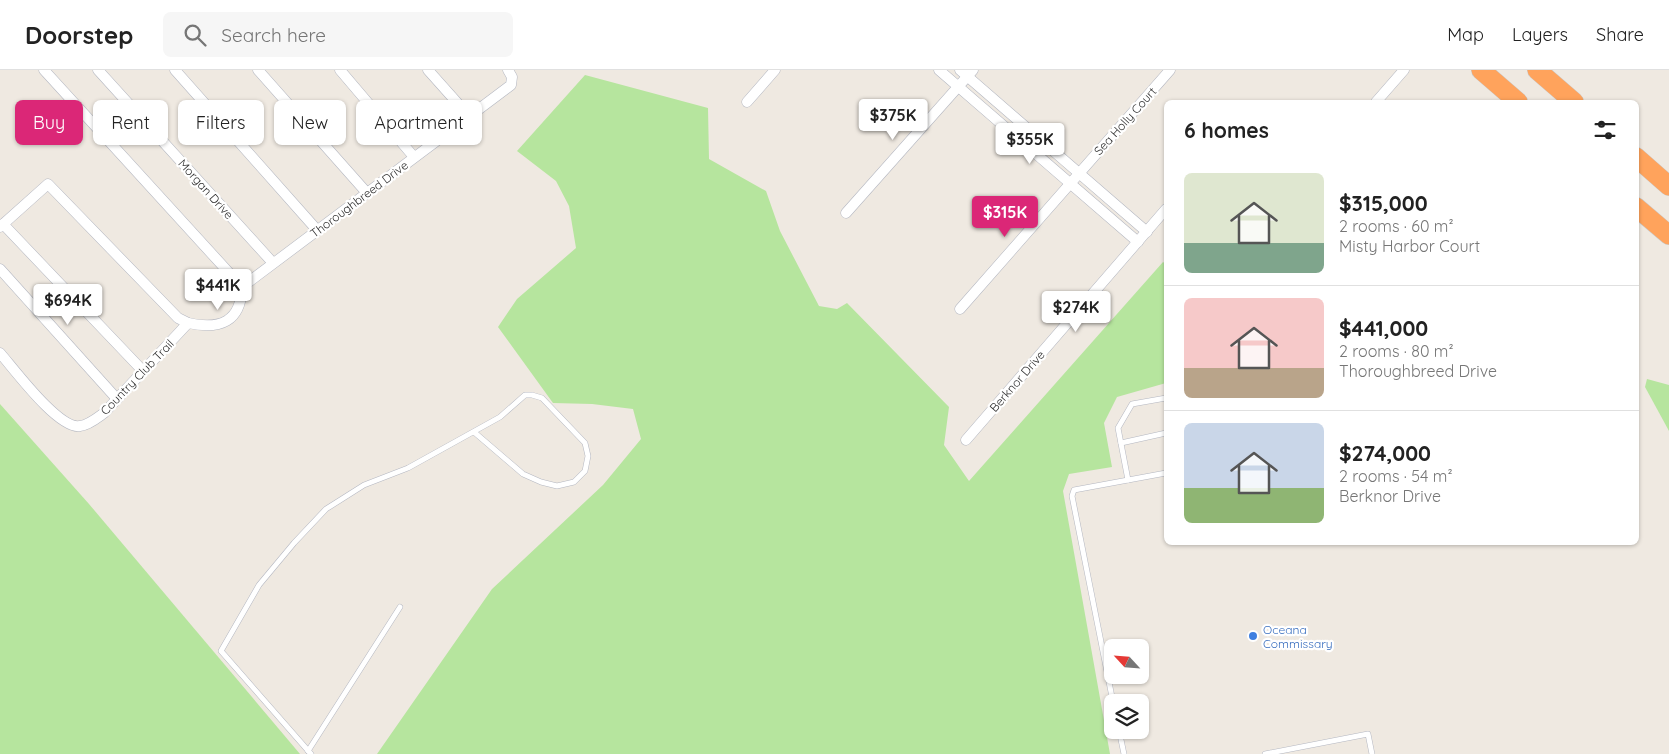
<!DOCTYPE html>
<html lang="en">
<head>
<meta charset="utf-8">
<style>
	body { margin:0; font-family:Quicksand,sans-serif; background:#f6f6f6; color:#222; height:100vh; display:flex; flex-direction:column; font-size:19px; white-space:nowrap }
	* { box-sizing:border-box; margin:0 }
	p { font-size:16px; color:#767676 }
	.icon { flex:none; width:28px; height:28px; fill:none; stroke:currentColor; stroke-width:2; stroke-linecap:round; stroke-linejoin:round }
	.map { position:relative; flex:1; overflow:hidden }
	.panel { position:absolute; left:1164px; top:30px; width:475px; height:445px; display:flex; flex-direction:column; background:#fff; border-radius:8px; box-shadow:0 1px 4px #0004 }
	.panel>* { flex:none }
	.banner { position:absolute; left:15px; top:30px; width:475px; height:45px; display:flex; gap:10px }
	.needle { width:32px; rotate:296deg }
	.tools { position:absolute; left:1104px; top:569px; display:grid; gap:10px }
	.tools a { display:grid; place-items:center; width:45px; height:45px; border-radius:8px; background:#fff; box-shadow:0 1px 4px #0004; font-size:25px }
	.price { position:absolute; translate:-50% -42px; padding:0 11px; border-radius:5px; background:#fff; color:#222; font-size:16px; line-height:32px; filter:drop-shadow(0 1px 2px #0008) }
	.price::after { content:''; position:absolute; left:50%; top:30px; width:15px; height:11px; margin-left:-8px; background:inherit; clip-path:polygon(0 0,100% 0,50% 100%) }
	.price.active { background:#db2777; color:#fff }
	ul { padding:0; list-style:none }
	li { display:flex; align-items:center; gap:15px; height:125px; padding:0 20px }
	li+li { border-top:1px solid #e0e0e0 }
	li span { display:grid; place-items:center; flex:none; width:140px; height:100px; border-radius:8px; color:#555 }
	li>.icon { margin-inline-start:auto }
	span .icon { width:60px; height:60px; fill:#fffc; stroke-width:1 }
	li b { font-size:21px }
	h2 { display:flex; justify-content:space-between; align-items:center; height:60px; padding:0 20px; font-size:21px }
	.tag { padding:0 18px; border-radius:8px; background:#fff; box-shadow:0 1px 4px #0004; font-size:18px; line-height:45px }
	.tag.active { background:#db2777; color:#fff }
	header { display:flex; align-items:center; gap:30px; box-sizing:border-box; height:70px; padding:0 25px; background:#fff; border-bottom:1px solid #e0e0e0 }
	header strong { font-size:24px }
	nav { display:flex; gap:28px; margin-inline-start:auto; font-size:18px }
	.search { width:350px; height:45px; background:#f6f6f6; display:flex; align-items:center; gap:12px; box-sizing:border-box; padding:0 18px; border-radius:8px; color:#767676; font-size:19px }
	.map>svg:first-child { display:block }
</style>
</head>
<body>
<header>
<strong>Doorstep</strong>
<div class="search"><svg class="icon" aria-label="search" viewBox="0 0 24 24"><circle cx="10" cy="10" r="6"/><path d="M15 15l6 6"/></svg>Search here</div>
<nav><a>Map</a><a>Layers</a><a>Share</a></nav>
</header>
<div class="map">
<svg width="1669" height="684" viewBox="0 0 1669 684">
	<rect width="100%" height="100%" fill="#efe9e1"/>
	<!-- green -->
	<g fill="#b6e59e">
		<polygon points="585,5 708,38 709,89 766,121 780,161 819,236 837,239 847,233 949,337 944,375 969,411 1163,192 1166,194 1166,313 1117,327 1104,353 1112,397 1069,404 1063,421 1110,684 377,684 492,519 603,415 641,369 633,339 592,334 553,333 498,257 517,229 576,178 569,136 556,111 517,81"/>
		<polygon points="1647,309 1669,315 1669,361 1645,317"/>
		<polygon points="0,334 89,434 300,684 0,684"/>
	</g>
	<g fill="none" stroke-linecap="round" stroke-linejoin="round">
		<!-- lane casing -->
		<g stroke="#b4b7c1" stroke-width="6">
			<g id="lane">
				<polyline points="1121,373 1166,363"/>
				<polyline points="1128,410 1118,358 1132,334 1166,328"/>
				<polyline points="1113,632 1072,426 1074,420 1166,403"/>
				<polyline points="1119,660 1124,684"/>
				<polyline points="308,681 400,537"/>
				<polyline points="311,684 221,581 259,515 294,473 326,439 364,415 408,398 500,347 525,325 532,325 542,328 585,373 588,386 585,401 574,412 557,416 541,412 523,404 474,362"/>
				<polyline points="1265,684 1368,664 1372,684"/>
			</g>
		</g>
		<!-- street casing -->
		<g stroke="#b4b7c1" stroke-width="11">
			<g id="street">
				<path d="M44 0 242 217C241 252 220 260 188 253"/>
				<polyline points="98,0 273,193"/>
				<polyline points="175,0 317,160"/>
				<polyline points="258,0 367,123"/>
				<polyline points="340,0 414,87"/>
				<polyline points="428,0 469,46"/>
				<polyline points="939,0 1138,172"/>
				<polyline points="960,0 1147,162"/>
				<polyline points="747,32 775,0"/>
				<polyline points="1376,32 1404,0"/>
				<polyline points="846,143 973,0"/>
				<polyline points="3,154 143,301"/>
				<path d="M0 157 48 114 178 248 188 253 104 343C97 348 89 355 80 356 59 360 14 299 0 283"/>
				<polyline points="0,199 117,329"/>
				<polyline points="242,217 511,15 512,7 508,0"/>
				<polyline points="960,239 1170,0"/>
				<polyline points="966,370 1166,139"/>
			</g>
		</g>
		<!-- highway casing -->
		<g stroke="#c9c9c9" stroke-width="20">
			<g id="highway">
				<polyline points="1481,0 1518,32"/>
				<polyline points="1537,0 1574,32"/>
				<polyline points="1636,87 1669,116"/>
				<polyline points="1636,137 1669,165"/>
			</g>
		</g>
		<!-- lane -->
		<use href="#lane" stroke="#fff" stroke-width="5"/>
		<!-- street -->
		<use href="#street" stroke="#fff" stroke-width="10"/>
		<!-- highway -->
		<use href="#highway" stroke="#ffa35c" stroke-width="19"/>
	</g>
	<!-- markers -->
	<circle fill="#3f7fe0" stroke="#fff" stroke-width="2" cx="1253" cy="566" r="5"/>
	<g text-anchor="middle" dominant-baseline="central" stroke-width="4.5" stroke-linejoin="round" paint-order="stroke">
		<!-- street labels -->
		<g font-size="12" fill="#2e2e2e" stroke="#fff">
			<text transform="translate(1125 51) rotate(-48)">Sea Holly Court</text>
			<text transform="translate(206 119) rotate(48)">Morgan Drive</text>
			<text transform="translate(359 129) rotate(-37)">Thoroughbreed Drive</text>
			<text transform="translate(137 307) rotate(-46)">Country Club Trail</text>
			<text transform="translate(1017 311) rotate(-49)">Berknor Drive</text>
		</g>
		<!-- shop labels -->
		<g font-size="12" fill="#366cbe" stroke="#fff" text-anchor="start">
			<text x="1263" y="559">Oceana<tspan x="1263" dy="14">Commissary</tspan></text>
		</g>
	</g>
</svg>
<div class="tools">
<a><svg class="needle" viewBox="-14 -14 28 28"><path d="M0-13l5 13h-10z" fill="#e53935"/><path d="M0 13l5-13h-10z" fill="#767676"/></svg></a>
<a><svg class="icon" aria-label="layers" viewBox="0 0 24 24"><path d="M12 4l9 5-9 5-9-5zM3 14l9 5 9-5"/></svg></a>
</div>
<b class="price" style="left:893px;top:71px">$375K</b>
<b class="price" style="left:1030px;top:95px">$355K</b>
<b class="price active" style="left:1005px;top:168px">$315K</b>
<b class="price" style="left:218px;top:241px">$441K</b>
<b class="price" style="left:68px;top:256px">$694K</b>
<b class="price" style="left:1076px;top:263px">$274K</b>
<div class="banner">
<a class="tag active">Buy</a>
<a class="tag">Rent</a>
<a class="tag">Filters</a>
<a class="tag">New</a>
<a class="tag">Apartment</a>
</div>
<section class="panel">
<h2>6 homes<svg class="icon" aria-label="filters" viewBox="0 0 24 24"><path d="M4 7h16M4 17h16"/><circle cx="9" cy="7" r="2"/><circle cx="15" cy="17" r="2"/></svg></h2>
<ul>
<li><span style="background:linear-gradient(#dfe7d0 70%,#7fa58c 0)"><svg class="icon" aria-label="home" viewBox="0 0 24 24"><path d="M3 11l9-7 9 7M6 9v11h12V9"/></svg></span><div><b>$315,000</b><p>2 rooms · 60 m²</p><p>Misty Harbor Court</p></div></li>
<li><span style="background:linear-gradient(#f6c9c9 70%,#b9a48a 0)"><svg class="icon" aria-label="home" viewBox="0 0 24 24"><path d="M3 11l9-7 9 7M6 9v11h12V9"/></svg></span><div><b>$441,000</b><p>2 rooms · 80 m²</p><p>Thoroughbreed Drive</p></div></li>
<li><span style="background:linear-gradient(#c9d6e8 65%,#8fb573 0)"><svg class="icon" aria-label="home" viewBox="0 0 24 24"><path d="M3 11l9-7 9 7M6 9v11h12V9"/></svg></span><div><b>$274,000</b><p>2 rooms · 54 m²</p><p>Berknor Drive</p></div></li>
</ul>
</section>
</div>
</body>
</html>
